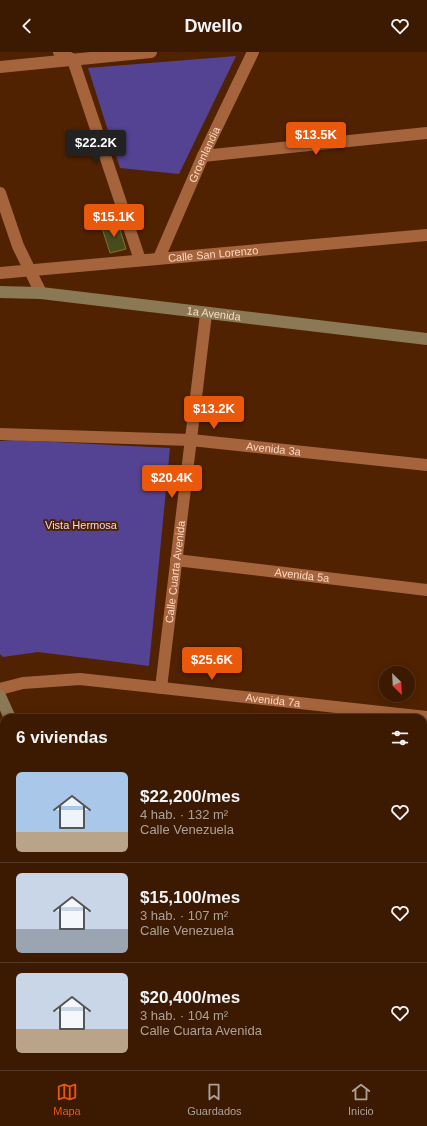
<!DOCTYPE html>
<html lang="es">
<head>
<meta charset="utf-8">
<style>
	body { margin:0; font-family:Arial,sans-serif; background:#43230b; color:#f1f3f6; height:100vh; display:flex; flex-direction:column; font-size:15px; white-space:nowrap }
	* { box-sizing:border-box; margin:0 }
	p { font-size:13px; color:#aca199 }
	.icon { flex:none; width:22px; height:22px; fill:none; stroke:currentColor; stroke-width:2; stroke-linecap:round; stroke-linejoin:round }
	.map { position:relative; flex:1; overflow:hidden }
	.details { position:absolute; left:0px; top:662px; width:427px; height:356px; display:flex; flex-direction:column; background:#3c1a01; border-radius:12px 12px 0 0; box-shadow:0 2px 10px #0003,0 0 0 1px #553823 }
	.details>* { flex:none }
	.needle { width:26px; rotate:156deg }
	.controls { position:absolute; left:379px; top:614px; display:grid; gap:8px }
	.controls a { display:grid; place-items:center; width:36px; height:36px; border-radius:50%; background:#3c1a01; box-shadow:0 2px 10px #0003,0 0 0 1px #553823; font-size:20px }
	.price { position:absolute; translate:-50% -34px; padding:0 9px; border-radius:4px; background:#ea580c; color:#fff; font-size:13px; line-height:26px; filter:drop-shadow(0 1px 2px #0008) }
	.price::after { content:''; position:absolute; left:50%; top:24px; width:12px; height:9px; margin-left:-6px; background:inherit; clip-path:polygon(0 0,100% 0,50% 100%) }
	.price.active { background:#222; color:#fff }
	ul { padding:0; list-style:none }
	li { display:flex; align-items:center; gap:12px; height:100px; padding:0 16px }
	li+li { border-top:1px solid #553823 }
	li span { display:grid; place-items:center; flex:none; width:112px; height:80px; border-radius:6px; color:#555 }
	li>.icon { margin-inline-start:auto }
	span .icon { width:48px; height:48px; fill:#fffc; stroke-width:1 }
	li b { font-size:17px }
	h2 { display:flex; justify-content:space-between; align-items:center; height:48px; padding:0 16px; font-size:17px }
	header { display:flex; justify-content:space-between; align-items:center; height:52px; padding:0 16px; background:#3c1a01; font-size:18px; font-weight:800 }
	.tab-bar { display:flex; justify-content:space-around; align-items:center; height:56px; border-top:1px solid #553823; background:#3c1a01; font-size:11px; color:#aca199 }
	.tab-bar a { display:grid; justify-items:center; gap:2px }
	.tab-bar .active { color:#ea580c }
	.map>svg:first-child { display:block }
</style>
</head>
<body>
<header><svg class="icon" aria-label="back" viewBox="0 0 24 24"><path d="M15 5l-7 7 7 7"/></svg>Dwello<svg class="icon" aria-label="heart" viewBox="0 0 24 24"><path d="M12 20l-8-8c-3-5 5-10 8-4 3-6 11-1 8 4z"/></svg></header>
<div class="map">
<svg width="427" height="1018" viewBox="0 0 427 1018">
	<rect width="100%" height="100%" fill="#502201"/>
	<!-- green -->
	<g fill="#544292">
		<polygon points="236,4 179,122 120,116 88,16"/>
		<polygon points="15,388 170,396 149,614 38,600 3,605 0,602 0,389"/>
		<polygon points="58,1014 215,1014 214,1018 60,1018"/>
	</g>
	<!-- building -->
	<polygon fill="#494a1e" stroke="#767829" points="118,171 126,197 110,201 102,176"/>
	<g fill="none" stroke-linecap="round" stroke-linejoin="round">
		<!-- primary-tunnel -->
		<g stroke="#6a3d1e" stroke-width="12" stroke-dasharray="12 6" stroke-linecap="butt">
			<polyline points="0,793 4,792"/>
			<polyline points="0,814 4,813"/>
		</g>
		<!-- street -->
		<g stroke="#a5643c" stroke-width="12">
			<polyline points="59,0 73,8 140,208"/>
			<polyline points="0,15 151,0"/>
			<polyline points="203,104 427,81"/>
			<polyline points="0,141 18,194 41,241"/>
			<path id="s1" d="M159 206 203 104 253 0"/>
			<path id="s2" d="M0 221 427 183"/>
			<path id="s3" d="M0 382 191 388 427 413"/>
			<path id="s4" d="M176 508 427 538"/>
			<path id="s5" d="M161 636 206 262"/>
			<path id="s6" d="M0 637 23 631 80 627 427 665"/>
			<polyline points="0,964 4,963"/>
			<polyline points="423,973 427,973"/>
			<polyline points="47,1014 49,1018"/>
			<polyline points="218,1018 219,1014"/>
		</g>
		<!-- secondary -->
		<g stroke="#8a7954" stroke-width="12">
			<path id="s7" d="M0 240 41 241 427 287"/>
			<polyline points="0,644 10,666"/>
			<polyline points="0,693 4,703"/>
			<polyline points="0,765 4,764"/>
			<polyline points="423,786 427,786"/>
			<polyline points="0,842 4,841"/>
			<polyline points="423,853 427,854"/>
		</g>
		<!-- primary -->
		<g stroke="#708d6d" stroke-width="12">
			<polyline points="423,809 427,809"/>
			<polyline points="423,829 427,830"/>
		</g>
	</g>
	<g text-anchor="middle" dominant-baseline="central" stroke-width="4" stroke-linejoin="round" paint-order="stroke">
		<!-- street labels -->
		<g font-size="11" fill="#fcd6c2" stroke="#502201">
			<text stroke="none"><textPath href="#s1" startOffset="113">Groenlandia</textPath></text>
			<text stroke="none"><textPath href="#s2" startOffset="214">Calle San Lorenzo</textPath></text>
			<text stroke="none"><textPath href="#s7" startOffset="215">1a Avenida</textPath></text>
			<text stroke="none"><textPath href="#s3" startOffset="274">Avenida 3a</textPath></text>
			<text stroke="none"><textPath href="#s5" startOffset="117">Calle Cuarta Avenida</textPath></text>
			<text stroke="none"><textPath href="#s4" startOffset="127">Avenida 5a</textPath></text>
			<text stroke="none"><textPath href="#s6" startOffset="275">Avenida 7a</textPath></text>
		</g>
		<!-- park labels -->
		<g font-size="11" fill="#e0ddf9" stroke="#502201">
			<text x="81" y="473">Vista Hermosa</text>
		</g>
	</g>
</svg>
<div class="controls">
<a><svg class="needle" viewBox="-14 -14 28 28"><path d="M0-13l5 13h-10z" fill="#e53935"/><path d="M0 13l5-13h-10z" fill="#aca199"/></svg></a>
</div>
<b class="price" style="left:316px;top:104px">$13.5K</b>
<b class="price active" style="left:96px;top:112px">$22.2K</b>
<b class="price" style="left:114px;top:186px">$15.1K</b>
<b class="price" style="left:214px;top:378px">$13.2K</b>
<b class="price" style="left:172px;top:447px">$20.4K</b>
<b class="price" style="left:212px;top:629px">$25.6K</b>
<section class="details">
<h2>6 viviendas<svg class="icon" aria-label="filters" viewBox="0 0 24 24"><path d="M4 7h16M4 17h16"/><circle cx="9" cy="7" r="2"/><circle cx="15" cy="17" r="2"/></svg></h2>
<ul>
<li><span style="background:linear-gradient(#a9c7e8 75%,#b9a48a 0)"><svg class="icon" aria-label="home" viewBox="0 0 24 24"><path d="M3 11l9-7 9 7M6 9v11h12V9"/></svg></span><div><b>$22,200/mes</b><p>4 hab. · 132 m²</p><p>Calle Venezuela</p></div><svg class="icon" aria-label="heart" viewBox="0 0 24 24"><path d="M12 20l-8-8c-3-5 5-10 8-4 3-6 11-1 8 4z"/></svg></li>
<li><span style="background:linear-gradient(#c9d6e8 70%,#9aa5b1 0)"><svg class="icon" aria-label="home" viewBox="0 0 24 24"><path d="M3 11l9-7 9 7M6 9v11h12V9"/></svg></span><div><b>$15,100/mes</b><p>3 hab. · 107 m²</p><p>Calle Venezuela</p></div><svg class="icon" aria-label="heart" viewBox="0 0 24 24"><path d="M12 20l-8-8c-3-5 5-10 8-4 3-6 11-1 8 4z"/></svg></li>
<li><span style="background:linear-gradient(#c9d6e8 70%,#b9a48a 0)"><svg class="icon" aria-label="home" viewBox="0 0 24 24"><path d="M3 11l9-7 9 7M6 9v11h12V9"/></svg></span><div><b>$20,400/mes</b><p>3 hab. · 104 m²</p><p>Calle Cuarta Avenida</p></div><svg class="icon" aria-label="heart" viewBox="0 0 24 24"><path d="M12 20l-8-8c-3-5 5-10 8-4 3-6 11-1 8 4z"/></svg></li>
</ul>
</section>
</div>
<nav class="tab-bar">
<a class="active"><svg class="icon" aria-label="map" viewBox="0 0 24 24"><path d="M3 6l6-2 6 2 6-2v14l-6 2-6-2-6 2zM9 4v14M15 6v14"/></svg>Mapa</a>
<a><svg class="icon" aria-label="saved" viewBox="0 0 24 24"><path d="M7 4h10v16l-5-4-5 4z"/></svg>Guardados</a>
<a><svg class="icon" aria-label="home" viewBox="0 0 24 24"><path d="M3 11l9-7 9 7M6 9v11h12V9"/></svg>Inicio</a>
</nav>
</body>
</html>
